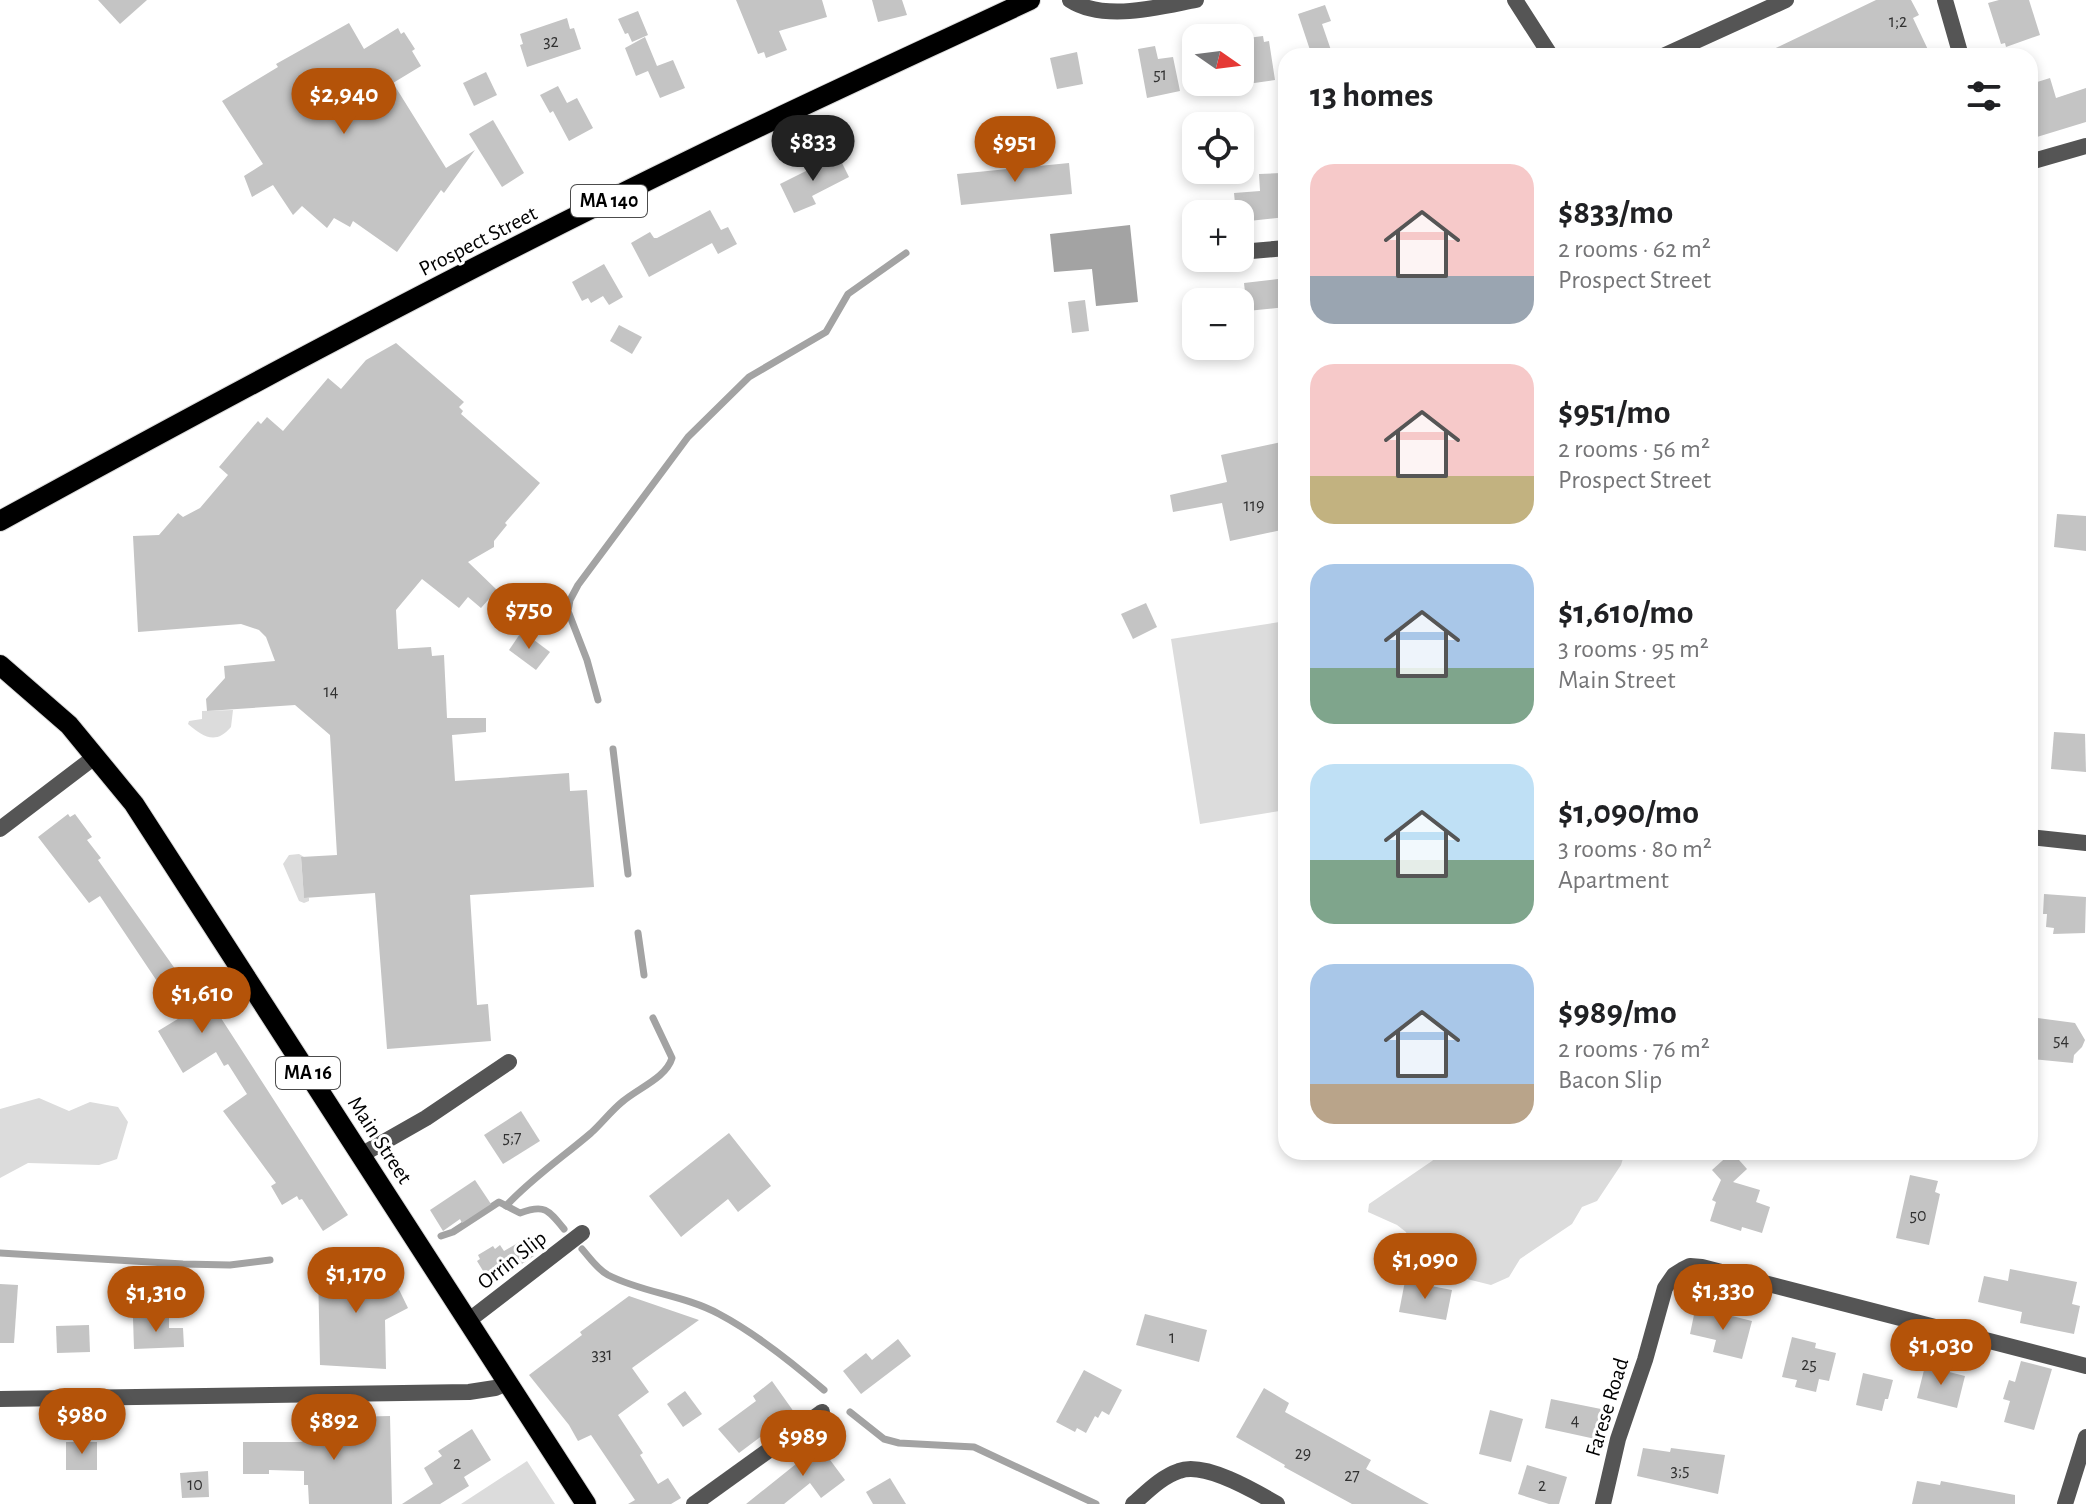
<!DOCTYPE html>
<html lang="en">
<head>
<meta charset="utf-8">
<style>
	body { margin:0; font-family:"Alegreya Sans",sans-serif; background:#f2f2f2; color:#202124; height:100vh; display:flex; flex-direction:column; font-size:30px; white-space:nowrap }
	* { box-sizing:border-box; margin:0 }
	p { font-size:26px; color:#757577 }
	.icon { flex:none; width:44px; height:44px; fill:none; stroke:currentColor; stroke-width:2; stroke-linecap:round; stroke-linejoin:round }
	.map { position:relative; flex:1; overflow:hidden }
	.details { position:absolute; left:1278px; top:48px; width:760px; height:1112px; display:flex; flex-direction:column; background:#fff; border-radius:24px; box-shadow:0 4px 12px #0003 }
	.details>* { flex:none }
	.needle { width:52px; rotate:104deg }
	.tools { position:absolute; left:1182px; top:24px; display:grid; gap:16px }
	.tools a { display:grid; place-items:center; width:72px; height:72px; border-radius:16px; background:#fff; box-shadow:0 4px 12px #0003; font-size:40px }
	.price { position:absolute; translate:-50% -68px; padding:0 18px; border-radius:28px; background:#b45309; color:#fff; font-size:26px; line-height:52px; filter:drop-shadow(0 2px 4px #0008) }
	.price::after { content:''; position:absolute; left:50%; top:48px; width:24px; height:18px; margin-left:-12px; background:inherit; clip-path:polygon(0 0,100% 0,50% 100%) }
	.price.active { background:#222; color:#fff }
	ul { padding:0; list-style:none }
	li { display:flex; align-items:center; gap:24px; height:200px; padding:0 32px }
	li span { display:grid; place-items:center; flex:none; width:224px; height:160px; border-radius:24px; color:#555 }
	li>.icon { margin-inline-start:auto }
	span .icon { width:96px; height:96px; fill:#fffc; stroke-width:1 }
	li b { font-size:34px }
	h2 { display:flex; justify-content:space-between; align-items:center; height:96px; padding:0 32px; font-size:34px }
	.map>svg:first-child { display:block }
</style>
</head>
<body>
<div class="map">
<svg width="2086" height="1504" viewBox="0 0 2086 1504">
	<rect width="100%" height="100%" fill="#fff"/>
	<!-- green -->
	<g fill="#dcdcdc">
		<polygon points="1286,621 1286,810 1200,824 1171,639"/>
		<path d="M233 710 231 727C216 745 203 737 188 724L189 721 202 719V711Z"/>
		<polygon points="299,854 304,857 301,858 304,897 309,898 309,901 304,903 299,901 283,864 289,855"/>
		<polygon points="39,1098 69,1111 90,1102 118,1107 128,1122 117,1159 99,1165 28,1163 0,1178 0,1109"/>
		<polygon points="1441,1152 1625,1152 1621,1165 1597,1201 1582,1207 1572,1224 1520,1259 1509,1277 1491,1285 1447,1274 1414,1254 1406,1232 1397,1225 1368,1212 1369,1204 1432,1161"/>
		<polygon points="527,1461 555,1504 461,1504"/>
	</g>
	<!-- water -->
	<polygon fill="#a3a3a3" points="1130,225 1138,302 1096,306 1092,269 1054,272 1050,234"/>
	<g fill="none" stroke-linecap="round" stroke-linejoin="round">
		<!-- stream -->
		<g stroke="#a3a3a3" stroke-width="7">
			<polyline points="598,700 587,660 568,611 570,600 578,585 688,437 749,377 826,332 848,294 906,253"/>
			<polyline points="613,749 628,874"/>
			<polyline points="638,933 644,975"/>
			<path d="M506 1206C532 1178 563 1157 591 1133 602 1123 611 1111 622 1102 638 1088 666 1078 672 1058L653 1018"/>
			<path d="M441 1236 453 1232 499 1202 520 1213C544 1204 548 1209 564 1229"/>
			<path d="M582 1249C590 1258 597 1269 608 1275 643 1293 684 1295 719 1314 753 1332 795 1365 824 1390"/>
			<polyline points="0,1253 183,1264 230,1265 270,1260"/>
			<polyline points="850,1412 884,1439 899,1443 974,1447 1096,1504"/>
		</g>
	</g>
	<!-- building -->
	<g fill="#c4c4c4">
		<polygon points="98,0 147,0 120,24"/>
		<polygon points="736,0 822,0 827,17 779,31 787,50 766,58 764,52 758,54"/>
		<polygon points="872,0 902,0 907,15 878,22"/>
		<polygon points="1876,0 1911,0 1919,15 1913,18 1931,56 1759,56"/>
		<polygon points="1999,0 2029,0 2040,35 2006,47 2005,43 2001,44 1988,3"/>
		<polygon points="1325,5 1331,21 1322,24 1333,56 1312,56 1298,14"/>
		<polygon points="638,11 648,35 632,42 628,33 625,34 618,19"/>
		<polygon points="567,18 570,29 574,28 581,49 527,67 520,45 523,44 520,34"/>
		<polygon points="349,23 364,49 398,28 401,34 404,32 415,49 412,51 421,66 393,83 446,168 475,150 444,193 441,190 397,252 353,221 350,227 334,218 327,228 302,206 293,215 273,185 252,197 244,176 263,164 222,101 278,67 276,64"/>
		<polygon points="1263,36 1264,42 1269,41 1275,80 1240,85 1240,39"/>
		<polygon points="645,37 657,66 673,60 685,88 660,98 648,71 636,76 625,48"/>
		<polygon points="1155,46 1158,59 1173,57 1180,91 1147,98 1138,49"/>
		<polygon points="1077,52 1083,84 1057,89 1050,58"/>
		<polygon points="486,72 497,95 474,106 463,83"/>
		<polygon points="2050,78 2056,98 2086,88 2086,122 2030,139 2030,105 2036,103 2033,91 2036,90 2034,83"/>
		<polygon points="558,86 567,103 577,98 593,128 569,141 553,111 550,113 540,95"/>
		<polygon points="493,120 524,173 502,187 469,134"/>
		<polygon points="838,155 849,177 812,196 816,204 794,213 780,184"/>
		<polygon points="1069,163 1072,194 961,205 957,174"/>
		<polygon points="1281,173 1283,187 1286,187 1286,217 1240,222 1240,214 1236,214 1234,193 1260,191 1259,174"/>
		<polygon points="710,210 721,230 728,227 737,244 718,254 712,243 649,277 631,243 650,232 654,238 657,238"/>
		<polygon points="604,264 623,297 609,305 603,296 591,303 588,298 582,301 572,282"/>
		<polygon points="1286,278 1286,307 1247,311 1244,283"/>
		<polygon points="1085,300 1089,331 1072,333 1068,302"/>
		<polygon points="619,325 642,337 632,354 610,341"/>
		<polygon points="396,343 464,402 459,407 463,411 461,414 540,483 505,523 507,525 494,541 494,547 468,562 497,590 481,608 468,597 459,608 422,579 396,610 398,649 431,647 432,656 444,655 447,718 486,718 486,732 452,735 455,781 569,773 570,791 587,790 594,887 470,895 477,1005 488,1004 491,1041 387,1049 375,893 304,898 301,857 337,855 330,735 295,705 207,711 206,699 225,678 224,666 275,661 266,637 259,630 241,624 138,632 133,536 159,535 178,513 183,517 200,508 228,475 219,467 258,421 261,424 267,417 283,431 328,378 341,389 366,360"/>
		<polygon points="1286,441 1286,529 1230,541 1222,503 1173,512 1170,495 1227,482 1221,455"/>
		<polygon points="2057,514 2086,516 2086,551 2054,547"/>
		<polygon points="1146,603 1157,627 1133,639 1121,614"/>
		<polygon points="522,631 550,652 536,670 509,650"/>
		<polygon points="2054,732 2085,734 2086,772 2051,769"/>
		<polygon points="68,814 70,817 75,814 92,837 87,840 101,858 98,860 190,990 199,984 348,1215 323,1231 302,1199 299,1200 297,1196 282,1205 271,1186 276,1183 223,1111 247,1094 228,1064 224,1066 216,1052 183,1073 158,1031 181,1017 100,896 89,903 38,837"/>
		<polygon points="2044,894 2086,897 2085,933 2053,934 2054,928 2046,927 2047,914 2043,914"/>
		<polygon points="2030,1017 2075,1023 2085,1040 2082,1047 2074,1055 2073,1063 2032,1059 2035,1035 2030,1035"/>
		<polygon points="521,1111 540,1141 503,1164 484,1135"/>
		<polygon points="729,1133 771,1186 738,1212 728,1199 681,1237 649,1196"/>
		<polygon points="1732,1152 1747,1169 1733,1182 1760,1190 1756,1202 1770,1207 1762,1233 1742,1227 1741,1231 1710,1221 1716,1202 1712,1200 1721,1180 1712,1170"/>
		<polygon points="1910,1175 1938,1181 1935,1192 1940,1194 1929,1245 1896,1238"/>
		<polygon points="475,1180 491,1204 462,1223 460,1219 443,1231 430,1210"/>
		<polygon points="521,1241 534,1256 491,1284 477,1261 480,1259 478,1255 493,1246 495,1249 500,1245 504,1251"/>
		<polygon points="350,1261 359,1277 386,1263 408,1308 385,1320 386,1369 320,1365 318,1269"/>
		<polygon points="2010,1269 2077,1282 2072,1304 2080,1306 2074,1334 2020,1323 2022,1312 1978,1302 1984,1276 2008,1281"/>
		<polygon points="1405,1281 1452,1290 1446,1320 1399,1312"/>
		<polygon points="0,1284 18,1285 14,1343 0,1343"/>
		<polygon points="629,1296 699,1320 632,1368 649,1392 618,1415 643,1453 640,1455 658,1484 668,1478 681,1498 671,1504 628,1504 635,1500 591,1435 578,1441 569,1425 529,1375 582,1335 580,1332"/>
		<polygon points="1695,1310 1707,1313 1708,1310 1752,1321 1742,1359 1713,1352 1716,1340 1690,1334"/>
		<polygon points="1145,1314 1207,1330 1199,1362 1136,1345"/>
		<polygon points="169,1317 169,1328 183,1328 184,1347 134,1349 133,1318"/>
		<polygon points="89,1325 90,1352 57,1353 56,1326"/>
		<polygon points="1792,1337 1816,1343 1815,1348 1836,1353 1829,1381 1819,1379 1816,1392 1795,1387 1797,1380 1782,1377"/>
		<polygon points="898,1339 911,1356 861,1394 843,1371 866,1353 872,1360"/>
		<polygon points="2021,1361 2052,1369 2034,1430 2004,1422 2010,1401 2003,1399 2009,1380 2015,1382"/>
		<polygon points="1925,1366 1965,1376 1957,1408 1917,1398"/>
		<polygon points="1084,1370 1122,1390 1109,1415 1102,1411 1098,1418 1095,1416 1086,1433 1077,1428 1075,1432 1056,1422"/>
		<polygon points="1863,1373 1893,1380 1888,1399 1885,1399 1882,1411 1856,1405"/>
		<polygon points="772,1381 794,1412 739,1453 718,1429 756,1401 753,1396"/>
		<polygon points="1264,1388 1289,1403 1285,1412 1371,1460 1366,1469 1429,1504 1352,1504 1284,1467 1285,1465 1236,1437"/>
		<polygon points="685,1391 702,1414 683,1427 667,1404"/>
		<polygon points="1551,1399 1606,1410 1600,1440 1545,1428"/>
		<polygon points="1490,1410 1523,1419 1511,1462 1479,1454"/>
		<polygon points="390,1416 392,1504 309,1504 308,1485 304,1485 304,1471 269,1470 269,1474 243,1474 243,1442 300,1442 306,1441 306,1432 349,1432 348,1417"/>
		<polygon points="472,1429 491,1460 464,1477 469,1486 440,1504 402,1504 433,1484 424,1468 442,1456 438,1451"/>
		<polygon points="816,1441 845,1480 821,1498 810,1483 784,1504 746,1504 796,1464 792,1459"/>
		<rect x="66" y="1442" width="31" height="28"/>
		<polygon points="1643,1448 1670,1452 1671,1448 1725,1455 1718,1494 1637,1476"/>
		<polygon points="1527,1465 1567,1477 1559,1504 1549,1504 1518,1494"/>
		<polygon points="208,1471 209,1497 182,1498 180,1473"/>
		<polygon points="890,1478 906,1504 873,1504 866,1492"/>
		<polygon points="1917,1481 1940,1485 1941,1481 2015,1495 2015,1504 1912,1504"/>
	</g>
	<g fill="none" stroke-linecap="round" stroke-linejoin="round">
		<!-- primary casing -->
		<g stroke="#dbdbdb" stroke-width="22">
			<g id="primary">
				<path d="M0 521C229 395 461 271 696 157 807 103 919 52 1030 0"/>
				<polyline points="0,665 69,725 134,804 586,1504"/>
			</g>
		</g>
		<!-- minor -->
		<g stroke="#555" stroke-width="16">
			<path d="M1070 0C1104 22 1159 7 1196 0"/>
			<polyline points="1515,0 1551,56"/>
			<polyline points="1945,0 1961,56"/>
			<polyline points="1663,56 1786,0"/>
			<polyline points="2030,162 2086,146"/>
			<polyline points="1240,252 1286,248"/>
			<polyline points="0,829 96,756"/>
			<polyline points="2030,837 2086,843"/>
			<polyline points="361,1155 426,1118 509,1062"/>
			<polyline points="468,1321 582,1233"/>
			<polyline points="0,1399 469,1392 495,1388 507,1383"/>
			<polyline points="694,1504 822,1412"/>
			<path d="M1133 1504C1147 1492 1161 1477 1179 1471 1204 1461 1255 1491 1277 1504"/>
			<polyline points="1603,1504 1618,1439 1645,1360 1665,1288 1674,1275 1682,1270 1690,1266 1702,1267 2086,1366"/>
		</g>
		<!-- tertiary -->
		<polyline stroke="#555" stroke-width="16" points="2065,1504 2086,1437"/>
		<!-- primary -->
		<use href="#primary" stroke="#000" stroke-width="20"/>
	</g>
	<g text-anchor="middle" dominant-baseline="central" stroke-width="6" stroke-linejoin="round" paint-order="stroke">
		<!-- number labels -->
		<g font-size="18" fill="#313131">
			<text x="1898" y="22">1;2</text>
			<text x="551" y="42">32</text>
			<text x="1160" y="75">51</text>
			<text x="1254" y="506">119</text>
			<text x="331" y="692">14</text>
			<text x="2061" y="1041">54</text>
			<text x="512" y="1138">5;7</text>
			<text x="1918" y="1216">50</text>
			<text x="1172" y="1338">1</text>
			<text x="602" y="1355">331</text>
			<text x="1809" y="1365">25</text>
			<text x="1575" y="1421">4</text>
			<text x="1303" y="1454">29</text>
			<text x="457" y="1464">2</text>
			<text x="1680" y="1471">3;5</text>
			<text x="1352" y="1476">27</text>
			<text x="195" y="1485">10</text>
			<text x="1542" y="1486">2</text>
		</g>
		<!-- shield labels -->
		<g fill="#fff" stroke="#4c4c4c" stroke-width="2">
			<rect x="571" y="185" width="76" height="32" rx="6"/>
			<rect x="276" y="1057" width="64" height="32" rx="6"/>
		</g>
		<g font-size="20" font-weight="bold" fill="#000">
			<text x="609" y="201">MA 140</text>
			<text x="308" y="1073">MA 16</text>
		</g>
		<!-- street labels -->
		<g font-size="22" fill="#000" stroke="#fff">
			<text transform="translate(478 241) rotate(-27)">Prospect Street</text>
			<text transform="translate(380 1140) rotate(57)">Main Street</text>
			<text transform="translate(512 1260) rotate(-38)">Orrin Slip</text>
			<text transform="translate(1607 1407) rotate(-73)">Farese Road</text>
		</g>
	</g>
</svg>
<div class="tools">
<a><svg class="needle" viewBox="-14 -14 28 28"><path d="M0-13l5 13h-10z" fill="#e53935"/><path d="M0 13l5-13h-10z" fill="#757577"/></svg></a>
<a><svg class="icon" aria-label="locate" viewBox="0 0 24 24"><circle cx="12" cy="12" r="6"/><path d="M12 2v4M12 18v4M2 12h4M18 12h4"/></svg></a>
<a>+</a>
<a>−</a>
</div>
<b class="price" style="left:344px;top:136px">$2,940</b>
<b class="price active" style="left:813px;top:183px">$833</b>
<b class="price" style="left:1015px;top:184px">$951</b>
<b class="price" style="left:529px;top:651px">$750</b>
<b class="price" style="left:202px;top:1035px">$1,610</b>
<b class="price" style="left:1425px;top:1301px">$1,090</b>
<b class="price" style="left:356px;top:1315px">$1,170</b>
<b class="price" style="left:1723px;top:1332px">$1,330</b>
<b class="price" style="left:156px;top:1334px">$1,310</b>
<b class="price" style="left:1941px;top:1387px">$1,030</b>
<b class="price" style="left:82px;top:1456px">$980</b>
<b class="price" style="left:334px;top:1462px">$892</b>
<b class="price" style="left:803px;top:1478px">$989</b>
<section class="details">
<h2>13 homes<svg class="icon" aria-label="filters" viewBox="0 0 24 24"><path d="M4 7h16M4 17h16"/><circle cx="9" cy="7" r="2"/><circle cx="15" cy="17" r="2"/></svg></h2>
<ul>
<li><span style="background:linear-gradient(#f6c9c9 70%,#9aa5b1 0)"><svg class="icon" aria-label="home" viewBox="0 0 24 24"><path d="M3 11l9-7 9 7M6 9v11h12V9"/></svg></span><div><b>$833/mo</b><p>2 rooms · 62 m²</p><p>Prospect Street</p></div></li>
<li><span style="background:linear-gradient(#f6c9c9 70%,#c2b280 0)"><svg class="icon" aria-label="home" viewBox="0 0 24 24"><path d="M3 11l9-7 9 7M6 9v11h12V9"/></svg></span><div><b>$951/mo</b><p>2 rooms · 56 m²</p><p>Prospect Street</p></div></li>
<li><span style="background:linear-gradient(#a9c7e8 65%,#7fa58c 0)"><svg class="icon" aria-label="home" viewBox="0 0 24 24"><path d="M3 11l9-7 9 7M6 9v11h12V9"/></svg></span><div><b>$1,610/mo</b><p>3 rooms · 95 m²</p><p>Main Street</p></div></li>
<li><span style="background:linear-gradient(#bfe0f5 60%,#7fa58c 0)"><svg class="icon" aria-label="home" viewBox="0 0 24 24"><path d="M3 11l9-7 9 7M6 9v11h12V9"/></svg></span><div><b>$1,090/mo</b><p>3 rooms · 80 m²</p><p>Apartment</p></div></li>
<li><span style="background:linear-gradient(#a9c7e8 75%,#b9a48a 0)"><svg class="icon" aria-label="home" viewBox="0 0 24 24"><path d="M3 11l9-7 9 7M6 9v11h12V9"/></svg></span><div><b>$989/mo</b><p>2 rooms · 76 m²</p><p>Bacon Slip</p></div></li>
</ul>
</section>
</div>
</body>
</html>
